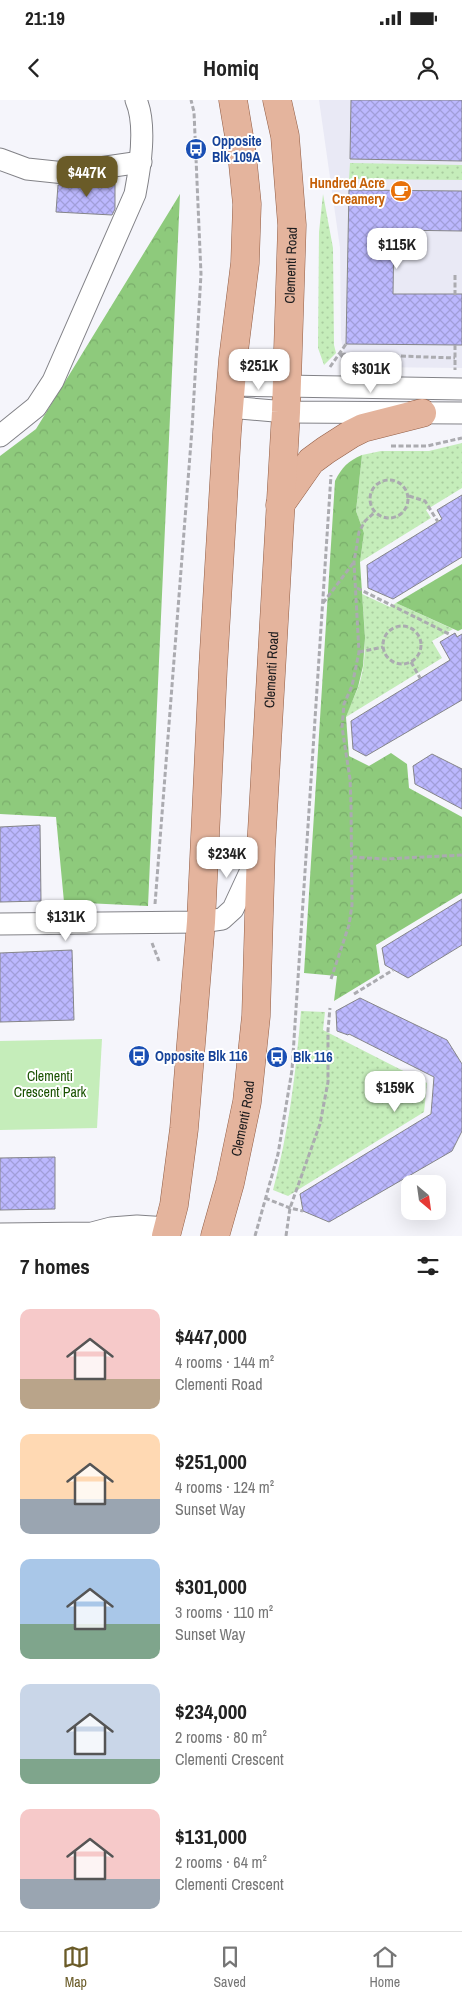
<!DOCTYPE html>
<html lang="en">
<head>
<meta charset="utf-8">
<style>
	body { margin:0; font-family:"Archivo Narrow",sans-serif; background:#f6f6f6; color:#222; height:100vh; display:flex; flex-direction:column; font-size:19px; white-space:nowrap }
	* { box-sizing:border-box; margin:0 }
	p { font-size:16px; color:#767676 }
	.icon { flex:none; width:28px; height:28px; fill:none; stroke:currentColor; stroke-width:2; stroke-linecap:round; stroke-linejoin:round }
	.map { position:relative; height:1136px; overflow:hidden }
	.side { display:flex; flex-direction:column; background:#fff; flex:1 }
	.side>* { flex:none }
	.needle { width:32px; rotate:151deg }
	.tools { position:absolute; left:401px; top:1075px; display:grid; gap:10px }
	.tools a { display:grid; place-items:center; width:45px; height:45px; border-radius:10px; background:#fff; box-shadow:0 5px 20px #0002; font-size:25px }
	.price { position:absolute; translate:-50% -42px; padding:0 11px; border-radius:10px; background:#fff; color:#222; font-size:16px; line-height:32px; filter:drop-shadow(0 1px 2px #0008) }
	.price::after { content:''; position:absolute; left:50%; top:30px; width:15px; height:11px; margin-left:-8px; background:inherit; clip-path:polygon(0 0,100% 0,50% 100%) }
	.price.current { background:#6a5b28; color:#fff }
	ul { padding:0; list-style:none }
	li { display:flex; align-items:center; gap:15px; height:125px; padding:0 20px }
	li span { display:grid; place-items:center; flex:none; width:140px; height:100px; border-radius:10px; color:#555 }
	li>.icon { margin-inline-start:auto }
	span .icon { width:60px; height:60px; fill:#fffc; stroke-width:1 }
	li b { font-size:21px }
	h2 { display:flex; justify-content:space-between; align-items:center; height:60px; padding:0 20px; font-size:21px }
	.status { display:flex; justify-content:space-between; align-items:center; height:35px; padding:0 25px; background:#fff; direction:ltr }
	.status svg { height:14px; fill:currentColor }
	header { display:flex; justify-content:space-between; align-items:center; height:65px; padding:0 20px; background:#fff; font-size:22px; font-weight:700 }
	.dock { display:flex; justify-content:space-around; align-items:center; height:70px; border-top:1px solid #e0e0e0; background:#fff; font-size:14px; color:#767676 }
	.dock a { display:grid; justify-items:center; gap:2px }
	.dock .current { color:#6a5b28 }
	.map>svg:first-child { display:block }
</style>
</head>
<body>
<div class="status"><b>21:19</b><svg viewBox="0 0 49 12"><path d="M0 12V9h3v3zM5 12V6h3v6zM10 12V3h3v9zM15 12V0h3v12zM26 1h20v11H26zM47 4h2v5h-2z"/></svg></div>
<header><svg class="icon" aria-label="back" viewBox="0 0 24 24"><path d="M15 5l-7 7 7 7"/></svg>Homiq<svg class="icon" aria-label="person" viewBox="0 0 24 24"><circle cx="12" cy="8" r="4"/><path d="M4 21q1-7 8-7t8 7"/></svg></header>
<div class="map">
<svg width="462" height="1136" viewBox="0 0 462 1136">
	<defs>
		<pattern id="grass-dots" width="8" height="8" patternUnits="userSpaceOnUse" patternTransform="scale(1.25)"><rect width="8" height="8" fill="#c5edba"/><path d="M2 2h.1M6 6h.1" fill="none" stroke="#a9cb9f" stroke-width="1.8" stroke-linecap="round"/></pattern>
		<pattern id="forest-crowns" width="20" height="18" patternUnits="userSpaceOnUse" patternTransform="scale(1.25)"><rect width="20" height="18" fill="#8eca7c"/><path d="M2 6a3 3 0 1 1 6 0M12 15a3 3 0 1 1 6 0" fill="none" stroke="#7aad6b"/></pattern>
		<pattern id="building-cross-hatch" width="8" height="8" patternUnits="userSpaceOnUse" patternTransform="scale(1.25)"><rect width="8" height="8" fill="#bcb8fe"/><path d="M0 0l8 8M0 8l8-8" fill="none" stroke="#a19ed9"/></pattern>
	</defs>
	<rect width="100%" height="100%" fill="#f5f5fb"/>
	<!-- built -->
	<polygon fill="#e9e9f5" points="319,0 462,0 462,268 367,267 352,262 344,253 341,239 340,148"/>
	<!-- grass -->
	<g fill="url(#grass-dots)">
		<polygon points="350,63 462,65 462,80 349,79"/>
		<polygon points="323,94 333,148 334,245 336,253 324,265 318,248 319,132"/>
		<polygon points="462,343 462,388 426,410 431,418 360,462 364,433 356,411 362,355 381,351 429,351"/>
		<path d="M362 494 390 507 396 503 453 529 432 541 442 558 346 617C349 607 354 598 358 588 369 559 364 524 362 494Z"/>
		<path d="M301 911 325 912 323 930 427 983 424 1012 288 1096 273 1090C289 1031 296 971 301 911Z"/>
	</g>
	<!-- forest -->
	<g fill="url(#forest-crowns)">
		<polygon points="180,94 148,806 64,802 56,717 0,714 0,356 36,329"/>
		<path d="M362 355 356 411 364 433 360 462 365 538 363 566 358 587 346 617 349 656 369 666 391 653 407 664 409 688 462 717V793L376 845 380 873 334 901 337 876 304 873 335 381C342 367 348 361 362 355Z"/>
		<polygon points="462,464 462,529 458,531 396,503"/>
	</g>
	<!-- park -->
	<polygon fill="#c5edba" points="102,939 97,1028 0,1030 0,941"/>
	<!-- building -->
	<g fill="url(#building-cross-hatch)" stroke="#858589">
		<polygon points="351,0 462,0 462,61 350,59"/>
		<polygon points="87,82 115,84 115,109 112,115 56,112 58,85"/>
		<polygon points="349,90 462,91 462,131 394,130 393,194 462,194 462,245 346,244"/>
		<polygon points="462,395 462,457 393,499 368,488 367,465 442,419 437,410"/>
		<polygon points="455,533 457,537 462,534 462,600 366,656 353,649 351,621 450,560 440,542"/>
		<polygon points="432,654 462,669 462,709 415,684 413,666"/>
		<polygon points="40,725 41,801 0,802 0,727"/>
		<polygon points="462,799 462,845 408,878 385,865 382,848"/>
		<polygon points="72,850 74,920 0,922 0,853"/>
		<polygon points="360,898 447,940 462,964 462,1031 452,1051 329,1122 303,1111 300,1094 431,1014 434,977 349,934 348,935 337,931 336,911"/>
		<polygon points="55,1057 55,1109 0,1110 0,1058"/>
	</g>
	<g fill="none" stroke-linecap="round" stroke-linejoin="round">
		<!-- minor casing -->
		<g stroke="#828287" stroke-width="23">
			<g id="minor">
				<polyline points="0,59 27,69 65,73 141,62"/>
				<polyline points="231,285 462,289"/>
				<polyline points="229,307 286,312 462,313"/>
				<path d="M0 336 36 307 53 281 135 94C140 68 147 25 136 0"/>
				<polyline points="0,824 201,822 222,819 233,809 258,755"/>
				<polyline points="0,1134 92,1133 111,1128 137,1126 168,1128"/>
			</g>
		</g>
		<!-- major casing -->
		<g stroke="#925e46" stroke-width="29">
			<g id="major">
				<polyline points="280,405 311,361 326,350 351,334 363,328 422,313"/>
				<polyline points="166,1136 174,1105 184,1029 201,822 213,568 227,332 233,259 245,163 247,104 242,54 233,0"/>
				<path id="s1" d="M215 1136 230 1083 247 1002 256 916 261 748 286 312 292 125 285 36 277 0"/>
			</g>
		</g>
		<!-- path -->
		<g stroke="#ababb0" stroke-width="3" stroke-dasharray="5 2.5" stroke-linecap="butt">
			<polyline points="455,175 455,195"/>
			<polyline points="455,245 455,270"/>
			<polyline points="340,254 351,267"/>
			<polyline points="341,254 455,258"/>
			<polyline points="330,267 346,244"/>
			<polyline points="391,346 427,346 462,338"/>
			<circle cx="389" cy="399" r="19"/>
			<polyline points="409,396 425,401 438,422"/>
			<polyline points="357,488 451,535"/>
			<polyline points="323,503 354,462"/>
			<circle cx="402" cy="545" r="19"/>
			<polyline points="359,552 383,547"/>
			<polyline points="411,562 420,578"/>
			<polyline points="352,757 385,759 462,755"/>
			<polyline points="155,804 192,329 201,174 194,12 191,0"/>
			<polyline points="152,843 159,861"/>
			<polyline points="331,879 349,825 352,805 351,704 350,679 342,627 344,604 352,586 359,552 354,462 359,432 365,421 375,412"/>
			<polyline points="354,894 393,870"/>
			<polyline points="265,1098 290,1108 303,1111"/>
			<polyline points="255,1136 278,1054 292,970 331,375"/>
			<polyline points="286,1136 290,1108 320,1024 328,982 328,930 330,908"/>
		</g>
		<!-- minor -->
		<use href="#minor" stroke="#fff" stroke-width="21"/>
		<!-- major -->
		<use href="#major" stroke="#e4b49d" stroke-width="28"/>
	</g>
	<!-- icons -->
	<defs>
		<g id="bus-disc" transform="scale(1.125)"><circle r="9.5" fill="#1a4fb4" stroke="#fff"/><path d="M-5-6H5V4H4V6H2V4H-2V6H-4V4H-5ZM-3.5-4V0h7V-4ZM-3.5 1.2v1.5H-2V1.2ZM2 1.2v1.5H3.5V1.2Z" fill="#fff"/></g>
		<g id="cafe-disc" transform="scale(1.125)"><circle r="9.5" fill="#e8710a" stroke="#fff"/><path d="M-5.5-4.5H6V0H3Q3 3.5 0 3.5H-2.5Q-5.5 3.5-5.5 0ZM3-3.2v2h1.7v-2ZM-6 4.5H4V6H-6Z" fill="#fff"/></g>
	</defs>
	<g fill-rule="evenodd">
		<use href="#bus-disc" x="196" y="49"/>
		<use href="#cafe-disc" x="401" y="91"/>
		<use href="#bus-disc" x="139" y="956"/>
		<use href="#bus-disc" x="277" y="957"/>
	</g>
	<g text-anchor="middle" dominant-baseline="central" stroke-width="4" stroke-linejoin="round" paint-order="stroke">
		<!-- transit labels -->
		<g font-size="14" font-weight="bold" fill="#164399" stroke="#fff" text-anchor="start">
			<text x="212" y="41">Opposite<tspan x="212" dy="16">Blk 109A</tspan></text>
			<text x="155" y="956">Opposite Blk 116</text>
			<text x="293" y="957">Blk 116</text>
		</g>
		<!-- food labels -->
		<g font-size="14" font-weight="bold" fill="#c56008" stroke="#fff" text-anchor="end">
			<text x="385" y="83">Hundred Acre<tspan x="385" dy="16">Creamery</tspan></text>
		</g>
		<!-- street labels -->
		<g font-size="14" fill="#1c1c1e" stroke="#fff">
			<text stroke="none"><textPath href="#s1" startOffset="976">Clementi Road</textPath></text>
			<text stroke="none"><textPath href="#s1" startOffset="571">Clementi Road</textPath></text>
			<text stroke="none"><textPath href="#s1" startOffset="121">Clementi Road</textPath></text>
		</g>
		<!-- park labels -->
		<g font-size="14" fill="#195100" stroke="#fff">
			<text x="50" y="976">Clementi<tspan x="50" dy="16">Crescent Park</tspan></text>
		</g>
	</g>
</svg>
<div class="tools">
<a><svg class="needle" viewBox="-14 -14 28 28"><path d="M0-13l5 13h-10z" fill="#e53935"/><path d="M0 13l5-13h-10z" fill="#767676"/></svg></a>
</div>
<b class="price current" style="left:87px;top:98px">$447K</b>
<b class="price" style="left:397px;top:170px">$115K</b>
<b class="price" style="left:259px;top:291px">$251K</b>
<b class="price" style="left:371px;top:294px">$301K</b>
<b class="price" style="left:227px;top:779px">$234K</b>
<b class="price" style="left:66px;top:842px">$131K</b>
<b class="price" style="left:395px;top:1013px">$159K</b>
</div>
<section class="side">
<h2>7 homes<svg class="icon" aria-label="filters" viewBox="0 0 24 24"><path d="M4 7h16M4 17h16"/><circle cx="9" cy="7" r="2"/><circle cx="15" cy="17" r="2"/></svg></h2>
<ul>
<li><span style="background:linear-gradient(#f6c9c9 70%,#b9a48a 0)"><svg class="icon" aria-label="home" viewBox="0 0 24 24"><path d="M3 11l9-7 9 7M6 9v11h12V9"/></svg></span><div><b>$447,000</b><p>4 rooms · 144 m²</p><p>Clementi Road</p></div></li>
<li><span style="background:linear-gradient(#ffd9b3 65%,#9aa5b1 0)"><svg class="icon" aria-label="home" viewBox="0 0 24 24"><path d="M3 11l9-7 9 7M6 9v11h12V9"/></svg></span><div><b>$251,000</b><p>4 rooms · 124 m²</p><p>Sunset Way</p></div></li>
<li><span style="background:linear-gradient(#a9c7e8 65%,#7fa58c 0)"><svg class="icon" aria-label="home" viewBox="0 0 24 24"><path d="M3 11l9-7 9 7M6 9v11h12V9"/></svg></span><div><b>$301,000</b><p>3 rooms · 110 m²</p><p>Sunset Way</p></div></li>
<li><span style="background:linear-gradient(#c9d6e8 75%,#7fa58c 0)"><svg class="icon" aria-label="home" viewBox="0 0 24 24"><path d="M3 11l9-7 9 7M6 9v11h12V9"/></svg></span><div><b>$234,000</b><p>2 rooms · 80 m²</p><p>Clementi Crescent</p></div></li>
<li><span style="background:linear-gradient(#f6c9c9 70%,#9aa5b1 0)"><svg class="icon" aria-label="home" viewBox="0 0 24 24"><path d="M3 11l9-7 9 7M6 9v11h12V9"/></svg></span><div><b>$131,000</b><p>2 rooms · 64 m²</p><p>Clementi Crescent</p></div></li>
</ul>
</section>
<nav class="dock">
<a class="current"><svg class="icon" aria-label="map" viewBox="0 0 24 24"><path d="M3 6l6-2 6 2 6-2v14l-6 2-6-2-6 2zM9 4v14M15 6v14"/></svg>Map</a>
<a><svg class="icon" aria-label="saved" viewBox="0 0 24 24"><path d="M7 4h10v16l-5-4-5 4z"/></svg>Saved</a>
<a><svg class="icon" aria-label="home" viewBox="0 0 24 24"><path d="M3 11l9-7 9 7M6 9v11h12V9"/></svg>Home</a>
</nav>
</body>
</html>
